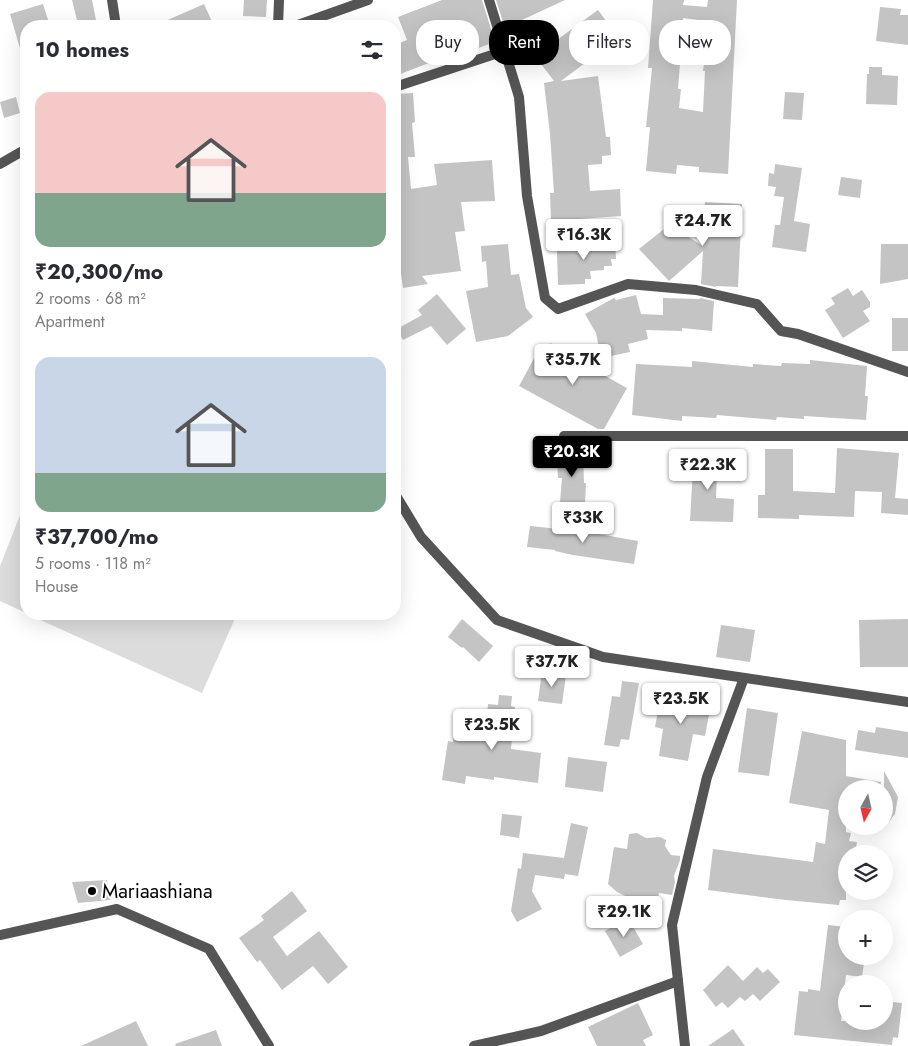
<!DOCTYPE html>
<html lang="en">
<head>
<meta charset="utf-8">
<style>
	body { margin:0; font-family:Jost,sans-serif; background:#f7f7f7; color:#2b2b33; height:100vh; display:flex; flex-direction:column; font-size:19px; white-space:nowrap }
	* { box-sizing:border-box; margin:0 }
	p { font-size:16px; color:#7c7c81 }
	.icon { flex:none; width:28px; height:28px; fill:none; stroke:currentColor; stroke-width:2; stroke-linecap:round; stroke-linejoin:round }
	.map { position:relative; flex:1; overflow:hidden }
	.side { position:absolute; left:20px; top:20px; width:381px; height:600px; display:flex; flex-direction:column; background:#fff; border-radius:20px; box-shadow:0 5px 20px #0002 }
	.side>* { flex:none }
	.guide { position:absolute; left:416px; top:20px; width:416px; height:45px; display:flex; gap:10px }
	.needle { width:32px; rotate:188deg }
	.fabs { position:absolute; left:838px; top:780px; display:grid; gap:10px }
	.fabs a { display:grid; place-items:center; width:55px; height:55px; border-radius:50%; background:#fff; box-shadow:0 5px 20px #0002; font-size:25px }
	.price { position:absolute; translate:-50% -42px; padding:0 11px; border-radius:5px; background:#fff; color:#222; font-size:16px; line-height:32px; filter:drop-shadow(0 1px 2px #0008) }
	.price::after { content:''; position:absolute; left:50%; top:30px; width:15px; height:11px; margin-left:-8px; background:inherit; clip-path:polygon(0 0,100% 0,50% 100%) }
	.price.current { background:#000; color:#fff }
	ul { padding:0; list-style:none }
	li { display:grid; align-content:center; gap:10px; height:265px; padding:0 15px }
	li span { display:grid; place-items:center; height:155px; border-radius:15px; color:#555 }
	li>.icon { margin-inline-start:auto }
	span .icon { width:90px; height:90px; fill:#fffc; stroke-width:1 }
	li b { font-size:21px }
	h2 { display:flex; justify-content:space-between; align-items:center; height:60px; padding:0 15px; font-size:21px }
	.pill { padding:0 18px; border-radius:20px; background:#fff; box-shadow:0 5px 20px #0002; font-size:18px; line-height:45px }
	.pill.current { background:#000; color:#fff }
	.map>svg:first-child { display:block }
</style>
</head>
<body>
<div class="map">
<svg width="908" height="1046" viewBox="0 0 908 1046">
	<rect width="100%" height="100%" fill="#fff"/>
	<!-- green -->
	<g fill="#dcdcdc">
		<polygon points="26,500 26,613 0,601 0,566"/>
		<polygon points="27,614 237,614 202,693"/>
	</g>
	<!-- building -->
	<g fill="#c4c4c4" fill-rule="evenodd">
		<polygon points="72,0 92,0 96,20 78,24"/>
		<polygon points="244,0 267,0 266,17 243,16"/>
		<polygon points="442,0 482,0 495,42 443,61 442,58 395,76 395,45 407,40 398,17"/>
		<polygon points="496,0 565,0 505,28"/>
		<path d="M653 0H684L683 5 707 7 708 0H737L728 174 699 172V167L677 165 676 174 646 171 650 127H646L652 68H648ZM683 18 706 21 704 51 681 50ZM680 63 704 64 703 71H705L703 112 679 108 681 89H678Z"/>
		<polygon points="43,4 50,26 26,26 26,59 23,59 10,14"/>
		<polygon points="204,4 214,26 154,26"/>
		<polygon points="880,7 901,9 900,15 908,15 908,45 876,41"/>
		<polygon points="598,10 612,29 605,48 561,81 598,76 606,137 610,137 611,155 602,156 602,164 588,165 590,191 620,189 621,216 551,221 550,193 554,193 550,134 544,83 554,81 535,56"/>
		<polygon points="869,67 882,67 882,75 898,76 897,105 866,104 867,74 869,74"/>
		<polygon points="785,92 804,93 802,120 783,119"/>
		<polygon points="413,93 415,122 412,123 415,157 408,157 411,189 437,185 434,164 492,160 495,201 461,202 465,231 455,232 461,271 422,276 428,284 403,288 399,259 401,259 395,237 395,94"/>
		<polygon points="16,97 20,113 4,118 0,102"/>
		<polygon points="775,164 802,168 794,221 810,224 806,252 772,247 775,225 780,225 784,197 774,196 776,187 768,186 769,173 774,174"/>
		<polygon points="841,177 862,180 860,198 838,195"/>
		<polygon points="705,202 742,204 738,287 716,286 716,287 701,284 703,251 669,281 639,249 669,225 703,246"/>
		<polygon points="615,241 616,259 611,259 612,266 604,266 604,270 590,271 591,279 585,279 585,284 558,285 557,251 565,250 564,246 581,245 581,242"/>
		<polygon points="508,244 511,275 519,274 526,308 533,317 508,336 476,342 466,291 488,287 486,261 482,262 481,246"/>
		<polygon points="881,244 908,244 908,279 880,284"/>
		<polygon points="848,288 853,296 862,290 870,302 870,307 863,311 870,321 843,338 825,310 835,304 831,298"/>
		<polygon points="437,294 466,329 447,345 431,326 403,340 397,329 422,315 418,310"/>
		<polygon points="636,295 641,314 663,315 663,298 700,299 700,298 714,301 712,331 682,328 682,331 646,330 648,339 628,344 630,352 601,358 596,333 585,314 614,298 616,300"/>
		<rect x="892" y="318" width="16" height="33"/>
		<polygon points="551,343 555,350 560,346 592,360 580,362 627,388 604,429 598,429 519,386 537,353"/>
		<polygon points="810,360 867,366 865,396 868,396 866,420 804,416 804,419 777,417 776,420 717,415 716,418 682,416 682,421 632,415 636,364 692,367 692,361 753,367 753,364 781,366 782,363 810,364"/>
		<polygon points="837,448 899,453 895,498 908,499 908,515 881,513 882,492 855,491 854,517 799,515 799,519 758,518 758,495 765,495 765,449 793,449 793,491 835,493"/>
		<polygon points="694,450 718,451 716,498 734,499 733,522 690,521"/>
		<polygon points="583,454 584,483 586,483 585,504 560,502 562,478 558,478 557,455"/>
		<polygon points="530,526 559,529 559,527 638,541 634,564 573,555 555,551 555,550 527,547"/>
		<polygon points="462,619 493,646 479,662 463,647 462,648 448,637"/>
		<polygon points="908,619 908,667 860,667 859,620"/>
		<polygon points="721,625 755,630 750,662 716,657"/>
		<polygon points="542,672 566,675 562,704 538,701"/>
		<polygon points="622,681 639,683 629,740 621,739 619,747 604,745 612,696 620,697"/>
		<polygon points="499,695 512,696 511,706 515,707 511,749 541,753 538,783 494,777 494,780 466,776 465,784 442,780 448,741 453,742 454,736 485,739 488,704 498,705"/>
		<polygon points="661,695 711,704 705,736 693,734 688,761 659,756 663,729 655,727"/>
		<polygon points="747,708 778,713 769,776 738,772"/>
		<polygon points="876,727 908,732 908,758 855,750 858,730 875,733"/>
		<polygon points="802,731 846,740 846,776 881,782 880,789 846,789 846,832 851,833 849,841 857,842 855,854 846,854 846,900 840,900 839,905 786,900 708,890 713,849 813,862 816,842 825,844 829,810 789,803"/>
		<polygon points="568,757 607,762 603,792 565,787"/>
		<polygon points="884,771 898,797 895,814 884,828"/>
		<polygon points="502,814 522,816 519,838 500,835"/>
		<polygon points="571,823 588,827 578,876 565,874 564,879 535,875 532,891 542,909 517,922 511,911 518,868 521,869 523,853 564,858"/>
		<polygon points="637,833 646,838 660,837 666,840 665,846 671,855 680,856 680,860 674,876 675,882 672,895 659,893 657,907 650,908 617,892 608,884 614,847 627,849 629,834"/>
		<polygon points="107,880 110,900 78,903 72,882"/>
		<polygon points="292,891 307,911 273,937 287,956 319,931 348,967 328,984 313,966 282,990 260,960 257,962 239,938 264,920 261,916"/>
		<polygon points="628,918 643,944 620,957 605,931"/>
		<polygon points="828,925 846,927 846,956 865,956 862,977 846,975 841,1021 884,1021 884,1001 902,1003 898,1038 893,1037 892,1045 794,1035 799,991 808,992 808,989 820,991"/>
		<polygon points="728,965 743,981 757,967 763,973 768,969 780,982 760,1001 753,994 745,1001 740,997 728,1008 722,1002 716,1007 703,990"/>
		<polygon points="638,1003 653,1035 643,1040 646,1046 597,1046 588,1027"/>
		<polygon points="136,1021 148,1046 81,1046"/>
		<polygon points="733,1029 745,1046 708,1046"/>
		<polygon points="216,1030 222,1046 176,1046 175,1044"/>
	</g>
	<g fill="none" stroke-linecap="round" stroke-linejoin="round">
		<!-- minor -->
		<g stroke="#555" stroke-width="10">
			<polyline points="112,0 116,26"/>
			<polyline points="489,0 519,97 527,196 545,298 558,309 628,284 696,290 757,304 781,331 798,334 908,372"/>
			<polyline points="278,26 279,0"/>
			<polyline points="395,87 504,51"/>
			<polyline points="564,436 908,436"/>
			<polyline points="395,494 421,537 497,620 603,657 908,702"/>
			<polyline points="0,935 117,909 209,949 269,1046"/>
			<polyline points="474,1046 541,1031 678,981"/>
			<polyline points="685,1046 672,925 707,777 744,678"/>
		</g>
		<!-- tertiary -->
		<g stroke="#555" stroke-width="10">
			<polyline points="295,26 368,0"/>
			<polyline points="0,164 26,149"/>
		</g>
	</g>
	<!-- markers -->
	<circle fill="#000" stroke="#fff" stroke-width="2" cx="92" cy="891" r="5"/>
	<g text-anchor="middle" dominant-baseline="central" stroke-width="4" stroke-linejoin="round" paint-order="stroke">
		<!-- poi labels -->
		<g font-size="20" fill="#000" stroke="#fff" text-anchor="start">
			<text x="102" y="891">Mariaashiana</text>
		</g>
	</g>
</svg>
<div class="fabs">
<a><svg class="needle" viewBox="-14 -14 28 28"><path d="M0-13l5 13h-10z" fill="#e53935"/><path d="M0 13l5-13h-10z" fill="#7c7c81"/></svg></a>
<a><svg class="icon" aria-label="layers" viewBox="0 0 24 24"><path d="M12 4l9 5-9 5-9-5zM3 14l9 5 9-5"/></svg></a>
<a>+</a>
<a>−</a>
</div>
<b class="price" style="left:703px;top:247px">₹24.7K</b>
<b class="price" style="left:584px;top:261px">₹16.3K</b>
<b class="price" style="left:573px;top:386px">₹35.7K</b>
<b class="price current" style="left:572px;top:478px">₹20.3K</b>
<b class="price" style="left:708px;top:491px">₹22.3K</b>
<b class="price" style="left:583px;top:544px">₹33K</b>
<b class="price" style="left:552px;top:688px">₹37.7K</b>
<b class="price" style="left:681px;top:725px">₹23.5K</b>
<b class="price" style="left:492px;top:751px">₹23.5K</b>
<b class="price" style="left:624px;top:938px">₹29.1K</b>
<div class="guide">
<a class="pill">Buy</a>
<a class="pill current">Rent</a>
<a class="pill">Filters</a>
<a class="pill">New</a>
</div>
<section class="side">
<h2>10 homes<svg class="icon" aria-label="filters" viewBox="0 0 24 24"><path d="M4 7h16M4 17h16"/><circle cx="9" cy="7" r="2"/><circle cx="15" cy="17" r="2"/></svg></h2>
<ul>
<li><span style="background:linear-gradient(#f6c9c9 65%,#7fa58c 0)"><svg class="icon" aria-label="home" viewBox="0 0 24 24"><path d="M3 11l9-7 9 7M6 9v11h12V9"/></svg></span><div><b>₹20,300/mo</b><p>2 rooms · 68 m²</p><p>Apartment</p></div></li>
<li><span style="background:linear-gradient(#c9d6e8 75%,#7fa58c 0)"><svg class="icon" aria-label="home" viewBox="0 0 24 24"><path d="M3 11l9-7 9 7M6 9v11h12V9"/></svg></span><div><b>₹37,700/mo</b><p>5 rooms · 118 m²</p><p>House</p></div></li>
</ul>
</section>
</div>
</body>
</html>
